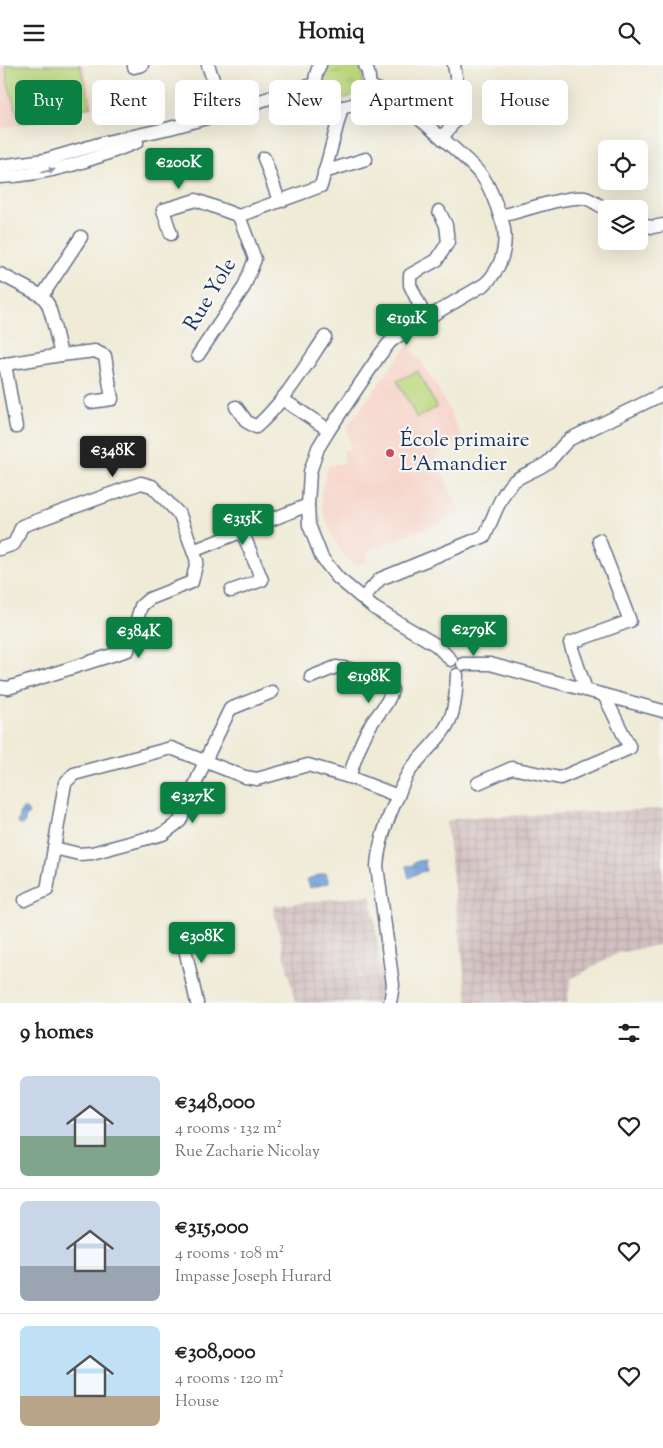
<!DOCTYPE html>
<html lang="en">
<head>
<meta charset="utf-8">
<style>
	body { margin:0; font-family:"Sorts Mill Goudy",serif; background:#f6f6f6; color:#222; height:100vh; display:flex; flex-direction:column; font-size:19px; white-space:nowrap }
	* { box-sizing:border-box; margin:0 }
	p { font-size:16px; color:#767676 }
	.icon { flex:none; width:28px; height:28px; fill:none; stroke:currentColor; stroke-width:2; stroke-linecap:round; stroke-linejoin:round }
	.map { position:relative; height:938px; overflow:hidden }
	.side { display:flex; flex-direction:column; background:#fff; flex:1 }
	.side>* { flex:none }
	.banner { position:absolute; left:15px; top:15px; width:634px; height:45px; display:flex; gap:10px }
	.tools { position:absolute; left:598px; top:75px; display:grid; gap:10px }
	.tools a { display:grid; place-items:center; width:50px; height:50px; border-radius:8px; background:#fff; box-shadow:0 5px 20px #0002; font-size:25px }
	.price { position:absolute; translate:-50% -42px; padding:0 11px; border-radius:5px; background:#0b8043; color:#fff; font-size:16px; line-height:32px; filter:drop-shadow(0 1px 2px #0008) }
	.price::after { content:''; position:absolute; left:50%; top:30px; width:15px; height:11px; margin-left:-8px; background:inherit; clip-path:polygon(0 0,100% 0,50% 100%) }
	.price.current { background:#222; color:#fff }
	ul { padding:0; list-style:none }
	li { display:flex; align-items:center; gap:15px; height:125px; padding:0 20px }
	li+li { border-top:1px solid #e0e0e0 }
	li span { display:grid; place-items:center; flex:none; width:140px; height:100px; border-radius:8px; color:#555 }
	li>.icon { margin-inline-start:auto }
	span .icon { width:60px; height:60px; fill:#fffc; stroke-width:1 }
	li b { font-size:21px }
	h2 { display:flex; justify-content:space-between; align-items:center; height:60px; padding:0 20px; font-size:21px }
	.pill { padding:0 18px; border-radius:8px; background:#fff; box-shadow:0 5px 20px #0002; font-size:18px; line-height:45px }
	.pill.current { background:#0b8043; color:#fff }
	header { display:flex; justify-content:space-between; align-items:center; height:65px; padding:0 20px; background:#fff; font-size:22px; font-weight:700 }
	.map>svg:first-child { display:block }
</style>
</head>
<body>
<header><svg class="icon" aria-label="menu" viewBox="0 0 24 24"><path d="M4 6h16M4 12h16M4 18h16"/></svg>Homiq<svg class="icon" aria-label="search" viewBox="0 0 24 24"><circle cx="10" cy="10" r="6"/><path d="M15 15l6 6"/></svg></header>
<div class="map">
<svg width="663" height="938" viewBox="0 0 663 938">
	<defs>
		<pattern id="industrial-grid" width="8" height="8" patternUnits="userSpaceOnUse" patternTransform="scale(1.25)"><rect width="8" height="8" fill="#d2bfbf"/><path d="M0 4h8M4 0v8" fill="none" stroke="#b4a4a7"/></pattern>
		<pattern id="grass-tufts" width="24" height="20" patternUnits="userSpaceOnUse" patternTransform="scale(1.25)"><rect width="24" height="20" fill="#bbd77d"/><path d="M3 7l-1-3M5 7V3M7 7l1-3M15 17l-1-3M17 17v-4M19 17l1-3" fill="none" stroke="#a0b96e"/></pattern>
		<pattern id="water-ripples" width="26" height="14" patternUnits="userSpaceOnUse" patternTransform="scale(1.25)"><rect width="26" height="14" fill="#6d9dd7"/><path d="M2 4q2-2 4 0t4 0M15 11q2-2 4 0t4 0" fill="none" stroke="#5980b2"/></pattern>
	</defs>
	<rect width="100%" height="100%" fill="#f6f6f2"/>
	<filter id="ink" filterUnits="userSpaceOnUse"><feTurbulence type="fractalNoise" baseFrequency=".02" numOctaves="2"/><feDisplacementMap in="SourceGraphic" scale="10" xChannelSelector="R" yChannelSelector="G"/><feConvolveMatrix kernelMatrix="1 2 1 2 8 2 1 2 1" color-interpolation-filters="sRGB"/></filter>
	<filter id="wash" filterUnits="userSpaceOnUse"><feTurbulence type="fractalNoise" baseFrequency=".0096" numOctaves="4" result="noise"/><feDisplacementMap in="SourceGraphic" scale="20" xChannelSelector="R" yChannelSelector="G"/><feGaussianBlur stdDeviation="1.12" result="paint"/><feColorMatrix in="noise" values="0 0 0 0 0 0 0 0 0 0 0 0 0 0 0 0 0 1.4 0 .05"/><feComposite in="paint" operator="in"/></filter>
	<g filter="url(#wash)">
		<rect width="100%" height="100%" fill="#f0ebd7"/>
		<!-- built -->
		<g fill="#f7d1c6">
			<polygon points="0,0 84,0 94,41 67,50 0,64"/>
			<polygon points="409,280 439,325 463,374 434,391 461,448 380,482 374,480 370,483 370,486 367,488 367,497 358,501 351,498 341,486 330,466 323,446 321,427 328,401 345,397 343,386 351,383 347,362 403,286"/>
		</g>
		<!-- industrial -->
		<g fill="url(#industrial-grid)">
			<polygon points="663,744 663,879 618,888 571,914 567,938 468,938 446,757 459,753"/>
			<polygon points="371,830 383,921 382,930 377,937 376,938 305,938 295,937 273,841"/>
		</g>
		<!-- grass -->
		<path fill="url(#grass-tufts)" stroke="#6b836e" d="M328 0H358C378 29 331 48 323 19 321 12 323 6 328 0Z"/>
		<!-- pitch -->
		<g fill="#bbd77d" stroke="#6b836e">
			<polygon points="6,0 80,0 91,41 56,52 20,59 7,15"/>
			<polygon points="418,306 437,342 417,353 397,316"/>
		</g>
		<!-- water -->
		<g fill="url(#water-ripples)" stroke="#44669a">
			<polygon points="23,744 26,744 28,746 29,749 26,751 25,757 22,760 19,759 18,756 20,753 19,748"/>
			<polygon points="425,795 426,806 420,807 409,813 406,801 414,800 414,797"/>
			<polygon points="326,808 329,818 310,823 307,814"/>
		</g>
	</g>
	<g filter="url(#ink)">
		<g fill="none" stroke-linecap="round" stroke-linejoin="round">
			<!-- minor casing -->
			<g stroke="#667188" stroke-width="15">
				<g id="minor">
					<polyline points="134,0 134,2 142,0"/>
					<polyline points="208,0 222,40"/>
					<path d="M320 0C316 7 314 14 316 22 327 60 385 39 365 0"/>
					<path d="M369 21C386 25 409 46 423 57 443 74 465 91 482 111 489 120 493 131 497 142 499 149 503 157 504 164 507 185 500 205 485 219L405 266 390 277 379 291 329 365 318 383 310 407 308 440 309 460 322 493 338 513 374 543 436 580 451 595"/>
					<polyline points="442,73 458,52 461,39 454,0"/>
					<polyline points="264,93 279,136"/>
					<polyline points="0,101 45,95 106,77 170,63 225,48 287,27 315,19"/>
					<polyline points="324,107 366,94"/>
					<path d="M0 112C48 110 93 95 137 77"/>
					<path d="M500 151C521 147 566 130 585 133 592 135 600 141 606 144"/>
					<polyline points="639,160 653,162 663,160"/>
					<polyline points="171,169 163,145 196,135 239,151"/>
					<polyline points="0,209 42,231 48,239 52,252 61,290 95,286 105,291 112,334 91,337"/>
					<polyline points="42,231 81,172"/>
					<polyline points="426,254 410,220 410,210 437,195 448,177 446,160 439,146"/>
					<polyline points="198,290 244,222 255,194 239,151 321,121 342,42"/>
					<polyline points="5,299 16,362"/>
					<polyline points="0,300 61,290"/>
					<polyline points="282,334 329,365"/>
					<path d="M236 342 247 357 256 362C284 337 304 303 325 272"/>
					<polyline points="0,484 14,479 22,461 141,418 152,421 180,450 197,496 192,517 149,534 141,541 128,585 8,623 0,622"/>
					<polyline points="193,486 308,440"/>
					<polyline points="231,526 262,515 242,466"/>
					<path d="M363 533 380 514 485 471C491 457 503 424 514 416 525 408 538 405 548 397 556 390 561 381 570 374L663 329"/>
					<polyline points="463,599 490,599 663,646"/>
					<path d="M311 612 336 602 350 604 386 618 392 625C389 639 377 649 370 661 360 677 355 695 349 712"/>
					<polyline points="586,625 570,578 630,556 599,475"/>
					<polyline points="478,718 512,703 560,713 630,683 604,630"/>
					<polyline points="54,783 79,789 92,788 163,769 180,756 205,696 230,644 272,627"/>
					<polyline points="25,835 47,825 65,718 74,709 171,683 245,712 257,714 308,700 349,712 398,731"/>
					<polyline points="178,874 185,884 197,938"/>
					<path d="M390 938 393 920 377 801C379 776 387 754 398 731 401 723 404 714 409 707 422 688 443 673 451 652 456 639 456 624 457 610"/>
				</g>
			</g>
			<!-- minor -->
			<use href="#minor" stroke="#fff" stroke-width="12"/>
		</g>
		<!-- one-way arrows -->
		<defs><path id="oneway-solid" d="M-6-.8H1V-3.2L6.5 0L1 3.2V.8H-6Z" transform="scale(1.25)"/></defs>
		<use fill="#8d97ae" href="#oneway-solid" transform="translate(48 106) rotate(-12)"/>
	</g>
	<!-- markers -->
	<circle fill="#d1495b" stroke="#f6f6f2" stroke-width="2" cx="390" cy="388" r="5"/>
	<g text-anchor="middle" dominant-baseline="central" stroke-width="4.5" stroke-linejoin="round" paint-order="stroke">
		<!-- street labels -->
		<g font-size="21" fill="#1b2f5e" stroke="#f6f6f2">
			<text transform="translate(211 230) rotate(-59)">Rue Yole</text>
		</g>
		<!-- poi labels -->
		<g font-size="21" fill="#1b2f5e" stroke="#f6f6f2" text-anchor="start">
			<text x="400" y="376">École primaire<tspan x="400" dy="24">L'Amandier</tspan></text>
		</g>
	</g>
</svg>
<div class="tools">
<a><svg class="icon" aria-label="locate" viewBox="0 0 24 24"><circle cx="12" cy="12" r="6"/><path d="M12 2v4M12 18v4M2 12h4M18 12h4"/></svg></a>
<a><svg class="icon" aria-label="layers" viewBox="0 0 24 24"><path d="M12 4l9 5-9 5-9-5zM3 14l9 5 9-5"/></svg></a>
</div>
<b class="price" style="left:179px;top:125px">€200K</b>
<b class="price" style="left:407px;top:281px">€191K</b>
<b class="price current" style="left:113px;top:413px">€348K</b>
<b class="price" style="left:243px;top:481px">€315K</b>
<b class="price" style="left:474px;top:592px">€279K</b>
<b class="price" style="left:139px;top:594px">€384K</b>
<b class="price" style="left:369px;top:639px">€198K</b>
<b class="price" style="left:193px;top:759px">€327K</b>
<b class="price" style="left:202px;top:899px">€308K</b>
<div class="banner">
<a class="pill current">Buy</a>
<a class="pill">Rent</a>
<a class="pill">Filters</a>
<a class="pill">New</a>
<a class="pill">Apartment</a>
<a class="pill">House</a>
</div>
</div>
<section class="side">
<h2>9 homes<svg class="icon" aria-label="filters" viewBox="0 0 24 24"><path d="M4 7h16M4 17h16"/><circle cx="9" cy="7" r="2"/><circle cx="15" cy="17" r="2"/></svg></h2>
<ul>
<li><span style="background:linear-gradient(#c9d6e8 60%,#7fa58c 0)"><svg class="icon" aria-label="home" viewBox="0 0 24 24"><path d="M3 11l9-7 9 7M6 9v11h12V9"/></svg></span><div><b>€348,000</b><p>4 rooms · 132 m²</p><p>Rue Zacharie Nicolay</p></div><svg class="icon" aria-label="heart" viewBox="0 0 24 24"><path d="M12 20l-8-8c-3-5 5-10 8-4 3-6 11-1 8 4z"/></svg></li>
<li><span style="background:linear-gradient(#c9d6e8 65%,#9aa5b1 0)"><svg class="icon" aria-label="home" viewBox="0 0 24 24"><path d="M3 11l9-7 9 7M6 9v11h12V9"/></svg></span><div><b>€315,000</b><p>4 rooms · 108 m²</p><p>Impasse Joseph Hurard</p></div><svg class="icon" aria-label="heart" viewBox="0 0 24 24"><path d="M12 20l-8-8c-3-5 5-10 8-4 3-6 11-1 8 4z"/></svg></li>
<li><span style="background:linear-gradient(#bfe0f5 70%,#b9a48a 0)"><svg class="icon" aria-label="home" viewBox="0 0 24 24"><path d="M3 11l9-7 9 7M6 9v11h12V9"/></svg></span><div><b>€308,000</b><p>4 rooms · 120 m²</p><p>House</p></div><svg class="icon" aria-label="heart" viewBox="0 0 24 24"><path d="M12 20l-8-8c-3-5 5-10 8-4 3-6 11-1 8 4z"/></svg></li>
</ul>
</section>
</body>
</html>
